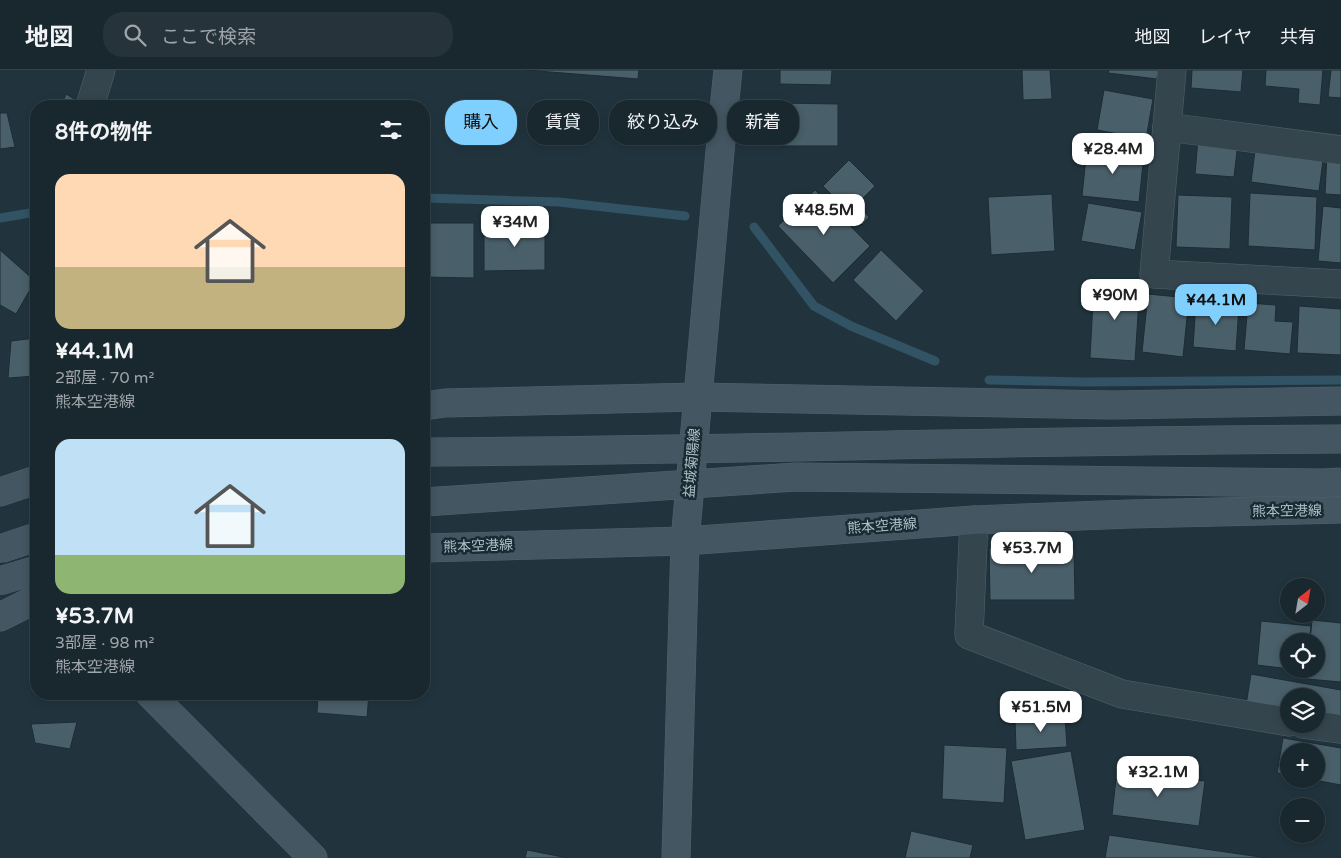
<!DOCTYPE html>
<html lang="ja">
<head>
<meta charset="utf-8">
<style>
	body { margin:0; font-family:"Varela Round","Noto Sans JP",sans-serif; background:#26333a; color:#f1f3f6; height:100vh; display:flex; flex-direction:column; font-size:19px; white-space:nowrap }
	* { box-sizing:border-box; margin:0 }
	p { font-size:16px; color:#9fa5aa }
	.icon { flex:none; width:28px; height:28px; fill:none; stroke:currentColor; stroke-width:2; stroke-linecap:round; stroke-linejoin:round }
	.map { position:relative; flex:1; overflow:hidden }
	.details { position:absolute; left:30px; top:30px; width:400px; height:600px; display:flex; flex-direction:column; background:#19272e; border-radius:20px; box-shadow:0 2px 8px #0003,0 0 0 1px #37444a }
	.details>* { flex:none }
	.banner { position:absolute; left:445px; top:30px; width:475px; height:45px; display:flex; gap:10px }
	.needle { width:32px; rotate:31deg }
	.fabs { position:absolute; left:1280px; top:508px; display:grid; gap:10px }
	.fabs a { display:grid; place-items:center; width:45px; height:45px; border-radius:50%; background:#19272e; box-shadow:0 2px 8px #0003,0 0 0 1px #37444a; font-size:25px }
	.price { position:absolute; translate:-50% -42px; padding:0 11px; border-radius:10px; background:#fff; color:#222; font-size:16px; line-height:32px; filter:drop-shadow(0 1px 2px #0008) }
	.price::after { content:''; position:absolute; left:50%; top:30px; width:15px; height:11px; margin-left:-8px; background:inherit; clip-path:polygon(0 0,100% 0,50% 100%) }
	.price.current { background:#80d0ff; color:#111 }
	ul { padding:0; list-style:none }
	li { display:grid; align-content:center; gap:10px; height:265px; padding:0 25px }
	li span { display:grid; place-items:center; height:155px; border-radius:15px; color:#555 }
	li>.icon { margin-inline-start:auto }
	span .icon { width:90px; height:90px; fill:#fffc; stroke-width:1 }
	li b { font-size:21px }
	h2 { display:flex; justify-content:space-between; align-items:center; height:60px; padding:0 25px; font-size:21px }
	.chip { padding:0 18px; border-radius:20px; background:#19272e; box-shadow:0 2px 8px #0003,0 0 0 1px #37444a; font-size:18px; line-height:45px }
	.chip.current { background:#80d0ff; color:#111 }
	header { display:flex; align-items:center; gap:30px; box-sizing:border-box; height:70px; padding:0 25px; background:#19272e; border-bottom:1px solid #37444a }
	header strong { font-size:24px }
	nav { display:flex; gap:28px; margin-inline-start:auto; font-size:18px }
	.search { width:350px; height:45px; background:#26333a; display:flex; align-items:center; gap:12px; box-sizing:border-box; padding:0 18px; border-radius:20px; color:#9fa5aa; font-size:19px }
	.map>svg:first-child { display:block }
</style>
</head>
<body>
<header>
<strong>地図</strong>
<div class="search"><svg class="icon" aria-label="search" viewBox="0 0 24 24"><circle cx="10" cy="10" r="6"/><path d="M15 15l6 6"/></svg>ここで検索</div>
<nav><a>地図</a><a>レイヤ</a><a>共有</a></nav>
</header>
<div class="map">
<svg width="1341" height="788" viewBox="0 0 1341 788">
	<rect width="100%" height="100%" fill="#21343e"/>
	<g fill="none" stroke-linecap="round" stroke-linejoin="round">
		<!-- stream -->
		<g stroke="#315364" stroke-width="9">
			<polyline points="424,128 559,132 685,146"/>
			<polyline points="0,148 36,142"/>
			<polyline points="754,157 814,236 851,256 935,291"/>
			<polyline points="989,310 1084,312 1341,310"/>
		</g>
	</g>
	<!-- building -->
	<g fill="#495f69" stroke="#1c2c34">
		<polygon points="525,0 639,0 638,9"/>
		<polygon points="780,0 832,0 831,15 780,14"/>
		<polygon points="1022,0 1050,0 1052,29 1023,30"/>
		<polygon points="1109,0 1158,0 1157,9 1108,3"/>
		<polygon points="1192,0 1243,0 1241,22 1191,18"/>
		<polygon points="1266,0 1323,0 1320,35 1298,33 1299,19 1265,16"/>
		<polygon points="1331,0 1341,0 1341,28 1328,27"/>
		<polygon points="1104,20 1153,29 1146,69 1097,60"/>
		<polygon points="66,24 81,33 80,36 61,36"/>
		<polygon points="781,33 838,34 838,76 780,76"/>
		<polygon points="0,43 7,43 15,77 0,79"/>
		<polygon points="1198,69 1238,73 1234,107 1195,104"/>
		<polygon points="1256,73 1324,83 1319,121 1251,112"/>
		<polygon points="1087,78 1144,84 1139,132 1082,126"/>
		<polygon points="1327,84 1341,85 1341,125 1325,124"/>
		<polygon points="849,90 875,116 857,134 869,147 862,155 823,116"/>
		<polygon points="815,120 870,176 833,213 778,156"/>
		<polygon points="1250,123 1317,127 1315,180 1248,176"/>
		<polygon points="1052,124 1055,181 991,185 988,127"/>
		<polygon points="1178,125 1232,127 1230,179 1176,177"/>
		<polygon points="1088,133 1142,142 1135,180 1081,171"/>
		<polygon points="1323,136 1341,138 1341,193 1318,191"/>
		<polygon points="424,153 474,153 474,208 424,207"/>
		<polygon points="545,155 545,200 484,201 484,156"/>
		<polygon points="0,180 35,211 16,244 0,235"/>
		<polygon points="881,180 924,221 896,251 853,210"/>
		<polygon points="1094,212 1140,215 1135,291 1090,288"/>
		<polygon points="1148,224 1189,228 1183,287 1142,282"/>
		<polygon points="1196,232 1239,236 1236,281 1193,277"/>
		<polygon points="1248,233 1276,235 1275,251 1293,252 1290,284 1244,280"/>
		<polygon points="1299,236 1341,239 1341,285 1297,283"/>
		<polygon points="36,268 36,306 8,308 11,271"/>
		<polygon points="989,478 1074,478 1075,530 990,530"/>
		<polygon points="1312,550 1341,553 1341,612 1307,609 1308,599 1316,599 1316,571 1310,571"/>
		<polygon points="1261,551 1311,556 1309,571 1289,571 1289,599 1306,599 1306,601 1257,595"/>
		<polygon points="1251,604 1341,620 1341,652 1316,647 1316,626 1289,626 1289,642 1246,635"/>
		<polygon points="318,624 369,624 367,647 317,643"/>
		<polygon points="1065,646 1067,677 1016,680 1015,649"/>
		<polygon points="77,652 70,679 35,673 31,654"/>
		<polygon points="1283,668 1341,678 1341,715 1309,709 1316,709 1316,681 1289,681 1289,705 1277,703"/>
		<polygon points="944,675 1007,678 1004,733 942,729"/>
		<polygon points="1071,681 1085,760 1025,770 1011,691"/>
		<polygon points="1117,700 1205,711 1199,756 1112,745"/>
		<polygon points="911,761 973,775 970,788 905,788"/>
		<polygon points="1109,765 1267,788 1105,788"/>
		<polygon points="527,780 568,788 525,788"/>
	</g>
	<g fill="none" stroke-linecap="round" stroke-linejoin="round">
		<!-- street casing -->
		<g stroke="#53636b" stroke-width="29">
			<g id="street">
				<polyline points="1172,0 1154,204 1341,214"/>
				<polyline points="90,36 101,0"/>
				<polyline points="1167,57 1341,80"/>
				<polyline points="974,450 969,565 1122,624 1289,652"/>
				<polyline points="1303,654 1341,659"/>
			</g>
		</g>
		<!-- secondary casing -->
		<g stroke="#53636b" stroke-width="29">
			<g id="secondary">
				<polyline points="424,336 445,333 697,327 1112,335 1341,331"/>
				<polyline points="0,422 36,410"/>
				<polyline points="424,478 685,471 974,450 1130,444 1341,439"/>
				<polyline points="0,547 36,529"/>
				<polyline points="150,624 313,788"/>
				<polyline points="676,788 685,471 722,59 728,0"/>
			</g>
		</g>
		<!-- street -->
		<use href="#street" stroke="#35454e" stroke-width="28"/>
		<!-- secondary -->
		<use href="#secondary" stroke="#435661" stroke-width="28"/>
		<!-- secondary-bridge casing -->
		<g stroke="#53636b" stroke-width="29" stroke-linecap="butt">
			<g id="secondary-bridge">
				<path d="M424 383 432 382C735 380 1038 370 1341 369"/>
				<polyline points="424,432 796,407 1324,413 1341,412"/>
				<polyline points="0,479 36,467"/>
				<polyline points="0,511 36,500"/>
			</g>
		</g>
		<!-- secondary-bridge -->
		<use href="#secondary-bridge" stroke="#435661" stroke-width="28"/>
	</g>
	<g text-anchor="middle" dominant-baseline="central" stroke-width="5" stroke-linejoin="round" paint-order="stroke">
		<!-- street labels -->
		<g font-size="14" fill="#b0c0c9" stroke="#1a2a32">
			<text transform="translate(692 393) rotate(-85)">益城菊陽線</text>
			<text transform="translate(1287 441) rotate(-1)">熊本空港線</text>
			<text transform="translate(882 456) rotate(-4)">熊本空港線</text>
			<text transform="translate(478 476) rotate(-2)">熊本空港線</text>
		</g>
	</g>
</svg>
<div class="fabs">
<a><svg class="needle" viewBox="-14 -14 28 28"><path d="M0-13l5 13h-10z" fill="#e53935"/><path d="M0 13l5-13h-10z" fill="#9fa5aa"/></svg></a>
<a><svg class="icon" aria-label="locate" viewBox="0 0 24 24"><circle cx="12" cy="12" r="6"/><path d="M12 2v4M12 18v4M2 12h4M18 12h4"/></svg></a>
<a><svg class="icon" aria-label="layers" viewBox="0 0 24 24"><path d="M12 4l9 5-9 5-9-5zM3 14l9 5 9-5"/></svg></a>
<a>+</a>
<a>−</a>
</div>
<b class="price" style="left:1113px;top:105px">¥28.4M</b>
<b class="price" style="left:824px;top:166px">¥48.5M</b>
<b class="price" style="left:515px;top:178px">¥34M</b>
<b class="price" style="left:1115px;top:251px">¥90M</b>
<b class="price current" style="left:1216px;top:256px">¥44.1M</b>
<b class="price" style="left:1032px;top:504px">¥53.7M</b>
<b class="price" style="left:1041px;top:663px">¥51.5M</b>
<b class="price" style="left:1158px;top:728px">¥32.1M</b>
<div class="banner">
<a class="chip current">購入</a>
<a class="chip">賃貸</a>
<a class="chip">絞り込み</a>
<a class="chip">新着</a>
</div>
<section class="details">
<h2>8件の物件<svg class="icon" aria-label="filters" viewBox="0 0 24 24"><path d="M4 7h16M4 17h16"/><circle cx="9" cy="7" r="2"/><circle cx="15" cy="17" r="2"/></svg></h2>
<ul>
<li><span style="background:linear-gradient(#ffd9b3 60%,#c2b280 0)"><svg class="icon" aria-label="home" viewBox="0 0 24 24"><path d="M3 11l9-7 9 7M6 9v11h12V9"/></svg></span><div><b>¥44.1M</b><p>2部屋 · 70 m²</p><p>熊本空港線</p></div></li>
<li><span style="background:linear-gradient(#bfe0f5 75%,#8fb573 0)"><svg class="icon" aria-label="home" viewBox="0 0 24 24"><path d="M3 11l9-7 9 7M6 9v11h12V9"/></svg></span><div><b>¥53.7M</b><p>3部屋 · 98 m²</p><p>熊本空港線</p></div></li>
</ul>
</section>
</div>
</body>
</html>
